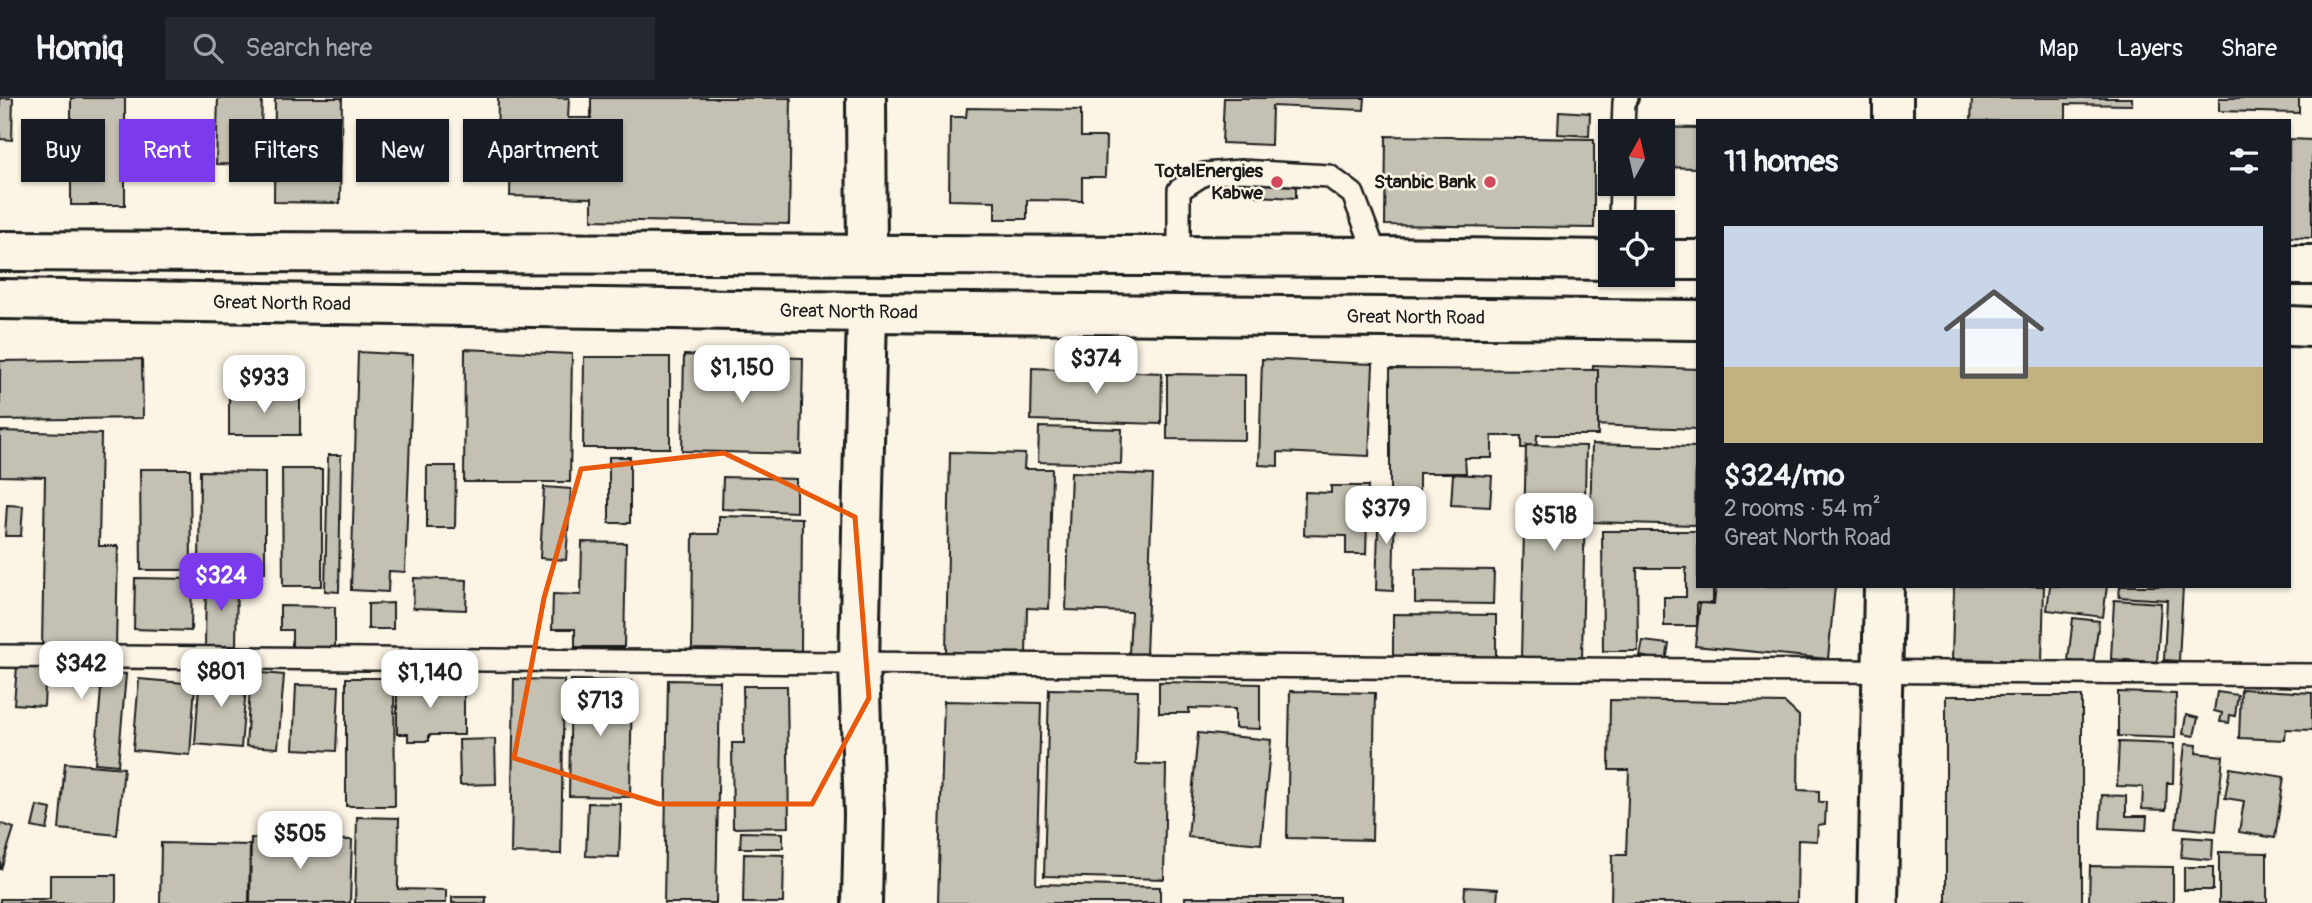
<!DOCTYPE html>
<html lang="en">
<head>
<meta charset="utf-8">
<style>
	body { margin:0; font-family:Pangolin,sans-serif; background:#242831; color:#f1f3f6; height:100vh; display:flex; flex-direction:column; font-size:26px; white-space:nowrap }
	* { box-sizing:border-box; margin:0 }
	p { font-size:23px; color:#9ea1a6 }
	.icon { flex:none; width:38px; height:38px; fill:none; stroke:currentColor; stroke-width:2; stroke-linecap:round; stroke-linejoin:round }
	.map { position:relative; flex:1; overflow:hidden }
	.drawer { position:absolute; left:1696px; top:21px; width:595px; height:469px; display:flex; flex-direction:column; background:#171b24; border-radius:0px; box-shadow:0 2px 5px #0004 }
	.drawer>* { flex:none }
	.guide { position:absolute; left:21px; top:21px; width:665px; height:63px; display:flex; gap:14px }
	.needle { width:46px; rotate:8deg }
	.fabs { position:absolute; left:1598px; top:21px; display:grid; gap:14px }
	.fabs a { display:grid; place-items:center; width:77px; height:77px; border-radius:0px; background:#171b24; box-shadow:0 2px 5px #0004; font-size:35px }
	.price { position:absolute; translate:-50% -60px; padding:0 16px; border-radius:14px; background:#fff; color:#222; font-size:23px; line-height:46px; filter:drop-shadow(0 2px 4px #0008) }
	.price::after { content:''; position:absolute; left:50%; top:42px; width:21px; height:16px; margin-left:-10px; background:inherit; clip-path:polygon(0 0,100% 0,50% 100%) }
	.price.current { background:#7c3aed; color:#fff }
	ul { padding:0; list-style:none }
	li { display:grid; align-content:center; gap:14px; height:371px; padding:0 28px }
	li+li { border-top:2px solid #363941 }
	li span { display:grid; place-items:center; height:217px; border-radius:0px; color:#555 }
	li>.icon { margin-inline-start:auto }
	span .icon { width:126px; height:126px; fill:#fffc; stroke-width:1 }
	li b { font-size:30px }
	h2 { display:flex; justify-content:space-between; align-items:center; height:84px; padding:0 28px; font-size:30px }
	.chip { padding:0 24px; border-radius:0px; background:#171b24; box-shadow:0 2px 5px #0004; font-size:24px; line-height:63px }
	.chip.current { background:#7c3aed; color:#fff }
	header { display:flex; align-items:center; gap:42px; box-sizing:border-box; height:98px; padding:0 35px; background:#171b24; border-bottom:2px solid #363941 }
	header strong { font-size:33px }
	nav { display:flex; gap:38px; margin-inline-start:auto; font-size:24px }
	.search { width:490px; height:63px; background:#242831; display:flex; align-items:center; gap:18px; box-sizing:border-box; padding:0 24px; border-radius:0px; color:#9ea1a6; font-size:26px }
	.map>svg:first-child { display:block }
</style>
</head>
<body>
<header>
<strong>Homiq</strong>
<div class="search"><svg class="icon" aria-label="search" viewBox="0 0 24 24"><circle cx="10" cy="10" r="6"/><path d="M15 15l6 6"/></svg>Search here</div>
<nav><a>Map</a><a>Layers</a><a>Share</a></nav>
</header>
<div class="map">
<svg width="2312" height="805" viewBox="0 0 2312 805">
	<rect width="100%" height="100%" fill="#fcf5e5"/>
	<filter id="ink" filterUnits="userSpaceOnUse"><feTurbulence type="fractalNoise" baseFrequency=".0143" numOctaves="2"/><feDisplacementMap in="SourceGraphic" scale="14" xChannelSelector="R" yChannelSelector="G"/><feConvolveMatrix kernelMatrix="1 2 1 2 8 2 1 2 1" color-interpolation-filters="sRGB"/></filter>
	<g filter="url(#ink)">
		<!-- building -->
		<g fill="#c4c0b3" stroke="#1c1c1c" stroke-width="2">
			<polygon points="0,0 13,0 12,42 0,41"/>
			<rect x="71" y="0" width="54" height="107"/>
			<polygon points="218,0 262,0 260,67 216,66"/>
			<polygon points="275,0 342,0 340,105 274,104"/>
			<polygon points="498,0 569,0 568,20 591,20 591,0 791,0 789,126 592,122 592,100 510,98 511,48 497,48"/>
			<polygon points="1224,0 1365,0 1364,12 1272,8 1271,47 1222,45"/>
			<polygon points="1972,0 2132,0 2132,7 2066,6 2066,23 1971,23"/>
			<polygon points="2219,0 2299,0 2299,15 2219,13"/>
			<polygon points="967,10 1081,12 1081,39 1106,39 1105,79 1082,79 1082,103 1027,102 1027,121 995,121 995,103 949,102 950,19 966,19"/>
			<polygon points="1559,13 1590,15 1589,38 1558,36"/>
			<polygon points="1648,29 1698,30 1698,70 1662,69 1662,33 1648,33"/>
			<polygon points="1386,38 1594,41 1594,130 1385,127"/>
			<polygon points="2289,41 2312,42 2312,140 2289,139"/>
			<polygon points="1259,68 1296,69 1296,100 1257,98"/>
			<polygon points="465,251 572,256 570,384 464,384"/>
			<polygon points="358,254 413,257 405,474 389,473 388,494 351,492"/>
			<polygon points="684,257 803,260 801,356 682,353"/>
			<polygon points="584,259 670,259 670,350 583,350"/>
			<polygon points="142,261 143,320 0,322 0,263"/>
			<polygon points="1262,261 1373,266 1369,358 1278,354 1278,368 1259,367"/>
			<polygon points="1593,267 1698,271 1698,331 1591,327"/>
			<polygon points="1032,270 1162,275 1161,326 1031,322"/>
			<polygon points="1390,271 1598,272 1598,337 1537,337 1536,350 1521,350 1521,338 1492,338 1492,360 1465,360 1466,375 1419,375 1419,393 1390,393"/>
			<polygon points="1167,276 1245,277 1245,342 1167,341"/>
			<rect x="229" y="296" width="71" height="41"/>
			<polygon points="1039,329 1122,331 1121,366 1038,364"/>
			<polygon points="0,333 101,336 99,448 118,448 116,551 42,550 45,379 0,378"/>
			<polygon points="1592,346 1696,349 1695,427 1590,424"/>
			<polygon points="1526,347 1586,348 1582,562 1521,560"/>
			<polygon points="950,354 1025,356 1024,371 1052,371 1049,511 1027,510 1026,557 946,555"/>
			<polygon points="328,357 341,357 339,494 325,493"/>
			<rect x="609" y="359" width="21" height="66"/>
			<polygon points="427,368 456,368 455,430 427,430"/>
			<polygon points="140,371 190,371 191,472 141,472"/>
			<polygon points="282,371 322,371 322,488 283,488"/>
			<polygon points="200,373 265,374 265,474 199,473"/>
			<polygon points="1071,374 1153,377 1146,557 1129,556 1131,514 1066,512"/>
			<polygon points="1453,376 1492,378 1490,409 1451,407"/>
			<polygon points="723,379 796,381 796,414 722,411"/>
			<polygon points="1331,388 1368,388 1366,456 1346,456 1346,438 1304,437 1305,394 1331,395"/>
			<polygon points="544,389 571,391 566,462 540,460"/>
			<polygon points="1379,402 1395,402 1393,493 1376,492"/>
			<polygon points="7,407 23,408 21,438 5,438"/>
			<polygon points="719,418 802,420 801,553 692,551 693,436 719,436"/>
			<polygon points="1602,433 1698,433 1698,488 1713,488 1713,505 1697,505 1697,528 1664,528 1664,499 1686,499 1686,470 1637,470 1638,553 1603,553"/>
			<polygon points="582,444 626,445 624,549 575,549 575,531 552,531 553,496 581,497"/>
			<polygon points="1415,471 1494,472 1493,506 1415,505"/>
			<polygon points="135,480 192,481 191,533 134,531"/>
			<polygon points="206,480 237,480 236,550 205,549"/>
			<polygon points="414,480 467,482 466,512 413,510"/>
			<polygon points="1716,488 1835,488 1828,561 1695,548 1700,505 1714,506"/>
			<polygon points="1954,488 2044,488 2042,563 1952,561"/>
			<polygon points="2050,488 2107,488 2103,519 2047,512"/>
			<polygon points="2120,488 2183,488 2179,563 2164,562 2167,502 2119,499"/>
			<polygon points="2114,502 2161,505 2157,564 2111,561"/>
			<polygon points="393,505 393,531 368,531 368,506"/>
			<polygon points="280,508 335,509 335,553 292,552 292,532 280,532"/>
			<polygon points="1393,516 1496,517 1496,564 1393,563"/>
			<polygon points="2073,520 2099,523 2093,567 2068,563"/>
			<polygon points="1643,543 1669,546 1666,563 1640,558"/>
			<polygon points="17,568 126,576 118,667 95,665 101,591 45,587 44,608 14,606"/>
			<polygon points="200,573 247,576 241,650 195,646"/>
			<polygon points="251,574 284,577 278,650 246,648"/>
			<polygon points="346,580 394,580 395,708 346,708"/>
			<polygon points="139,581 195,586 190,657 133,652"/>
			<polygon points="514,581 564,582 561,756 511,755"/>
			<polygon points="571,582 632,583 630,699 569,698"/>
			<polygon points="668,582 720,583 716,805 664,805"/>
			<polygon points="1159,584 1260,586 1260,631 1235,630 1235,611 1189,610 1189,615 1159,615"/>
			<polygon points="397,586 464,586 464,637 429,637 429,643 408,643 408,636 397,636"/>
			<polygon points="296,587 339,588 336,653 293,651"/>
			<polygon points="743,588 787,588 789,729 733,730 732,645 744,645"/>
			<polygon points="1049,591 1138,593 1136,666 1166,667 1164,781 1044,778"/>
			<polygon points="2241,591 2312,595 2312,632 2286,631 2285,642 2239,640"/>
			<polygon points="1290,593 1375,595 1372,742 1287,740"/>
			<polygon points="2118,594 2176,596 2175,640 2118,638"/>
			<polygon points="2217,594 2238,597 2235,618 2230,617 2229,625 2220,624 2222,615 2214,613"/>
			<rect x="1946" y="598" width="136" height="207"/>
			<polygon points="1610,602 1785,605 1799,618 1798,692 1819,693 1819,704 1826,704 1825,726 1818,727 1817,743 1798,742 1797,805 1611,805 1612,757 1626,757 1629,672 1609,672"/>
			<polygon points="944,603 1041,605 1036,786 1160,789 1160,805 938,805"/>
			<polygon points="2186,617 2198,620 2194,638 2183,636"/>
			<polygon points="1198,635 1271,642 1261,746 1188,739"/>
			<polygon points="495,641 496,686 460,687 459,642"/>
			<polygon points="2119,644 2174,646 2173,685 2167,685 2166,712 2142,711 2143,689 2117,688"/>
			<polygon points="2185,646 2197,647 2196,655 2223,658 2216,733 2176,729"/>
			<polygon points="65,665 124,670 117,737 59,731"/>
			<polygon points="2230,670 2284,679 2275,740 2239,734 2244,703 2225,700"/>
			<polygon points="2102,697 2126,698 2126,718 2147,718 2146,732 2100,730"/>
			<polygon points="588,705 621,706 619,759 586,758"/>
			<polygon points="37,708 51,711 47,732 32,729"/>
			<polygon points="357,719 399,720 398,791 446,792 446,805 355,805"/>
			<polygon points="0,725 14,730 1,771 0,771"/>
			<polygon points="741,734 783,735 783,750 740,750"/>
			<polygon points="2183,739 2213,741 2212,762 2181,759"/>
			<polygon points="251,740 352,742 350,805 250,805"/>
			<polygon points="161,745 250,747 249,805 160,805"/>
			<polygon points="2219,754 2267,755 2267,805 2219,805"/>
			<polygon points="744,756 784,757 783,805 743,805"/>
			<polygon points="2090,768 2173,769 2173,805 2089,805"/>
			<rect x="2184" y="769" width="29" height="23"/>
			<polygon points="50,777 116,777 116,805 0,805 0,801 50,801"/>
			<polygon points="1465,789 1498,791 1497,805 1464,805"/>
			<rect x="452" y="799" width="34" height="6"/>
			<rect x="1185" y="799" width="154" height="6"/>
		</g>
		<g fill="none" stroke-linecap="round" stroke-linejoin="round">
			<!-- service casing -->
			<g stroke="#1c1c1c" stroke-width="26">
				<g id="service">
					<polyline points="1623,33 1624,4 1627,0"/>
					<polyline points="1620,124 1621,86"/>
					<polyline points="1179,158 1179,92 1204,76 1241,73 1329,78 1353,96 1377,159"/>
					<polyline points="0,558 2312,577"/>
				</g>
			</g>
			<!-- minor casing -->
			<g stroke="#1c1c1c" stroke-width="44">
				<g id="minor">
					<polyline points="866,0 867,156"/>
					<polyline points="862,805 864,716 859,566 867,214"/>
				</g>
			</g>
			<!-- secondary casing -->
			<g stroke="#1c1c1c" stroke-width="44">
				<g id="secondary">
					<polyline points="1893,23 1893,0"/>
					<polyline points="1878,805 1884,488"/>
				</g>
			</g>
			<!-- trunk casing -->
			<g stroke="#1c1c1c" stroke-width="44">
				<g id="trunk">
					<polyline points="0,153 1377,159 1610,162"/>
					<polyline points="1662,162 1698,162"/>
					<polyline points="2289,167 2312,167"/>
					<path id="s1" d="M0 201 867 214 1698 222"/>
					<polyline points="2289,228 2312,229"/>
				</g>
			</g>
			<!-- service -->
			<use href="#service" stroke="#fcf5e5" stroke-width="21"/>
			<!-- minor -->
			<use href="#minor" stroke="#fcf5e5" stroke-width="38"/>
			<!-- secondary -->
			<use href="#secondary" stroke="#fcf5e5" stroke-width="38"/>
			<!-- trunk -->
			<use href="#trunk" stroke="#fcf5e5" stroke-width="38"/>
		</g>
	</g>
	<!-- marked area -->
	<path fill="none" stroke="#e8590c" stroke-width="5" stroke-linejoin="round" d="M724 355 855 419 869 600 812 706H659L514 660 544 500 581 371Z"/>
	<!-- markers -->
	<g fill="#d1495b" stroke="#fcf5e5" stroke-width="2.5">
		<circle cx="1277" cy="84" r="7"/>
		<circle cx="1490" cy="84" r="7"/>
	</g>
	<g text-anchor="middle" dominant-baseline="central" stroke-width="5" stroke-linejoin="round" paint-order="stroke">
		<!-- poi labels -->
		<g font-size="19" font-weight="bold" fill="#1c1c1c" stroke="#fcf5e5" text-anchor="end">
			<text x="1263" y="73">TotalEnergies<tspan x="1263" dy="22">Kabwe</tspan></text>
			<text x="1476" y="84">Stanbic Bank</text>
		</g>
		<!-- street labels -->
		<g font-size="19" fill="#1c1c1c" stroke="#fcf5e5">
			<text stroke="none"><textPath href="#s1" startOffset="282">Great North Road</textPath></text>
			<text stroke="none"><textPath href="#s1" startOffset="849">Great North Road</textPath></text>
			<text stroke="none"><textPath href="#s1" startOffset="1416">Great North Road</textPath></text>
		</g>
	</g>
</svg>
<div class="fabs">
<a><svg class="needle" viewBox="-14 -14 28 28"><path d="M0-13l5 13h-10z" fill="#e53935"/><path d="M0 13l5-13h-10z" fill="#9ea1a6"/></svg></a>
<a><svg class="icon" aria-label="locate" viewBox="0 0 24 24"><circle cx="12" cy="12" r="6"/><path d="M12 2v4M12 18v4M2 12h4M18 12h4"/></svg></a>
</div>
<b class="price" style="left:1096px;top:298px">$374</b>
<b class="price" style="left:742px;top:307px">$1,150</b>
<b class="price" style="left:264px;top:317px">$933</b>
<b class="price" style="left:1386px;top:448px">$379</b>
<b class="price" style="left:1554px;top:455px">$518</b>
<b class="price current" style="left:221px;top:515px">$324</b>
<b class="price" style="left:81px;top:603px">$342</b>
<b class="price" style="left:221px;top:611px">$801</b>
<b class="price" style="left:430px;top:612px">$1,140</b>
<b class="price" style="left:600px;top:640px">$713</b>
<b class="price" style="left:300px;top:773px">$505</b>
<div class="guide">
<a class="chip">Buy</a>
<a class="chip current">Rent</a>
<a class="chip">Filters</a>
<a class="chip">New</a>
<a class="chip">Apartment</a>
</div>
<section class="drawer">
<h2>11 homes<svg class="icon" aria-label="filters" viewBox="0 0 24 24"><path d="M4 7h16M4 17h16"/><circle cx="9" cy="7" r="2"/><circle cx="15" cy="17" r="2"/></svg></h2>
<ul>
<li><span style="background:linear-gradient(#c9d6e8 65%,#c2b280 0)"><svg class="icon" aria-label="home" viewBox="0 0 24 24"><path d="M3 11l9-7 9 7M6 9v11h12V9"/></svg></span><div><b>$324/mo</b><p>2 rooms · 54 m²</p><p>Great North Road</p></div></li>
</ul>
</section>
</div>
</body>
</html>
